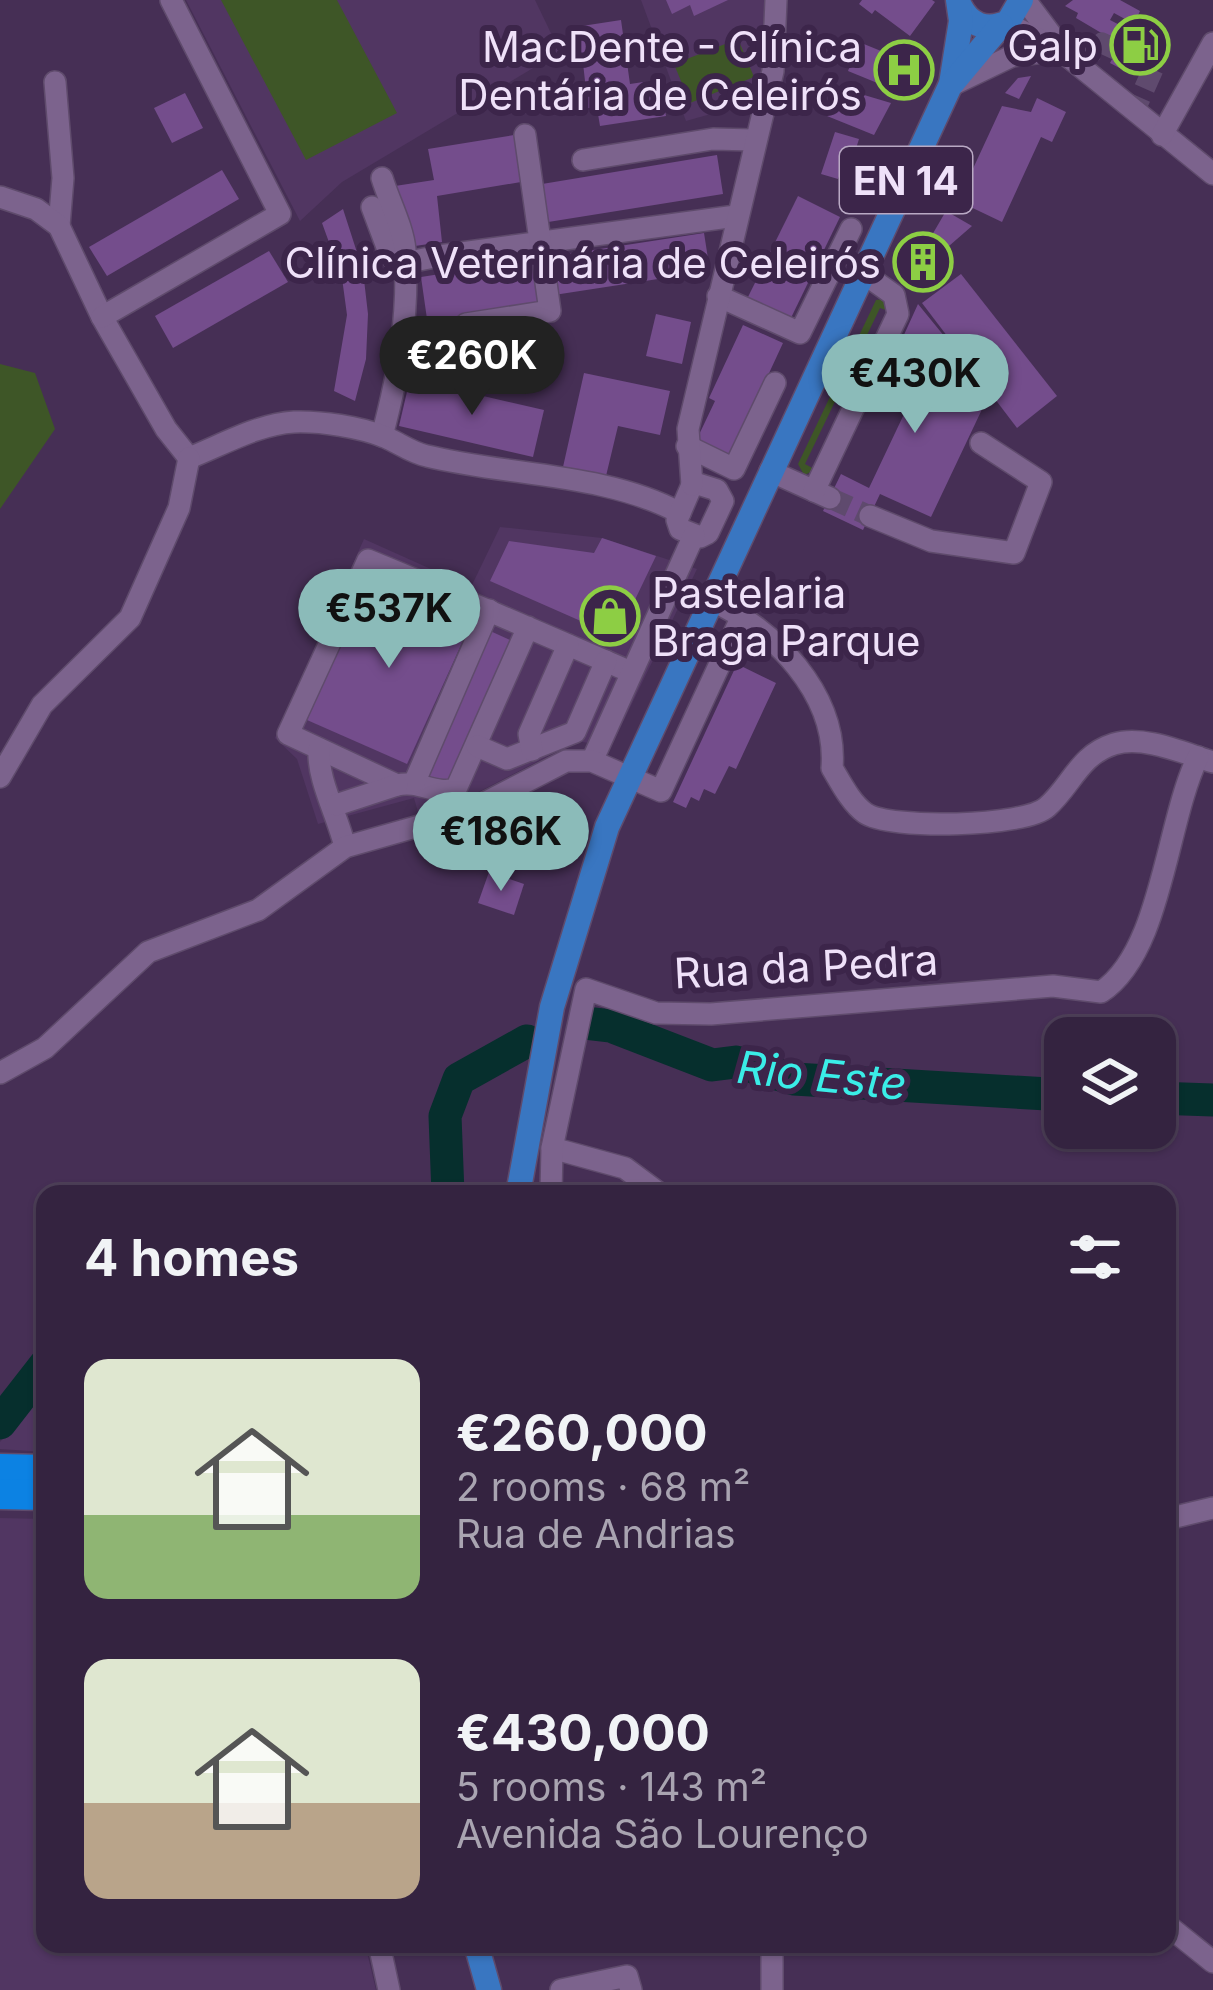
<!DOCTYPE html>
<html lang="en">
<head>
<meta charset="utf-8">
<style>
	body { margin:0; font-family:Inter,sans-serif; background:#3c2b47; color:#f1f3f6; height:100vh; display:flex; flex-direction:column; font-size:45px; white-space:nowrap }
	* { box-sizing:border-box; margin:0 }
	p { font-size:39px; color:#a9a4b1 }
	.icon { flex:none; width:66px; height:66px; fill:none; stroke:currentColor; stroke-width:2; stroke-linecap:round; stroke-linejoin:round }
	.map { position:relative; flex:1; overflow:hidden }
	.sheet { position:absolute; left:36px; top:1185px; width:1140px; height:768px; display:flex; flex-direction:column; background:#342340; border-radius:24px; box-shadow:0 3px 9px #0004,0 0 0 3px #4e4059 }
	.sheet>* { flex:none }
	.fabs { position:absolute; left:1044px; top:1017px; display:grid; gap:24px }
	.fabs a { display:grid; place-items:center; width:132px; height:132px; border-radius:24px; background:#342340; box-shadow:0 3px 9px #0004,0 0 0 3px #4e4059; font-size:60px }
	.price { position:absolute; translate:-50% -102px; padding:0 27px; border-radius:42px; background:#8bbbb9; color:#111; font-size:39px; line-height:78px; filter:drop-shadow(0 3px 6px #0008) }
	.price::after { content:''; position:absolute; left:50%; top:72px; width:36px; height:27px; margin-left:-18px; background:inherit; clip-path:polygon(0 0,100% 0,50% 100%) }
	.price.selected { background:#222; color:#fff }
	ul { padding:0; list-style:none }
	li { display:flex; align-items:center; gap:36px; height:300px; padding:0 48px }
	li span { display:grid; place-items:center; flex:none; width:336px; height:240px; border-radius:24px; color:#555 }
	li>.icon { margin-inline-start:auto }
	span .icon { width:144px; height:144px; fill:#fffc; stroke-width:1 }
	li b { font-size:51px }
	h2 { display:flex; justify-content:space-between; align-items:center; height:144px; padding:0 48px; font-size:51px }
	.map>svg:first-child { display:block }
</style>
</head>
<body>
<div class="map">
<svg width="1213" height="1990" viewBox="0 0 1213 1990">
	<rect width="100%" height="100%" fill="#462f55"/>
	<!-- built -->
	<g fill="#513662">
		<polygon points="186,0 535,0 560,52 342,182 300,221"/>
		<polygon points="641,0 768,0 767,63 753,102 686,121"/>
		<polygon points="500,527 602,538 697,569 611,747 577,741 465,799 418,812 414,798 318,824 297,759 275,738 364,539 471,587"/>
		<polygon points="45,1391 45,1452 0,1449 0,1442"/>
		<polygon points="0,1518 45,1519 45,1944 365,1944 376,1990 0,1990"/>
	</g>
	<!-- green -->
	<g fill="#3e5627">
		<polygon points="221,0 337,0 397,113 306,160"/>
		<polygon points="738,39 754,77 690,103 674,64"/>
		<polygon points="885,299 891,312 880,308 805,464 816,470 804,475 798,464 876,300"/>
		<polygon points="0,364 35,373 55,429 0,509"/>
	</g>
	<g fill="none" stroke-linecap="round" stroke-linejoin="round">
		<!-- river -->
		<g stroke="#062f2d" stroke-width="33">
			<polyline points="585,1023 611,1026 712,1065 736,1062 794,1079 1065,1095"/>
			<polyline points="1155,1098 1213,1100"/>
			<polyline points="448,1194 445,1116 459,1079 527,1041"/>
			<polyline points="0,1423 45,1365"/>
		</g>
	</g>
	<!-- building -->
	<g fill="#744d8c">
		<polygon points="666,0 728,0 694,16 690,5 672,14"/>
		<polygon points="862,0 932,0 935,2 910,36 875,10 872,14 859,4"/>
		<polygon points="1073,0 1120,0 1140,11 1134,24 1114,13 1110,20 1149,40 1131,74 1110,63 1120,44 1076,18 1078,13 1065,6"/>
		<polygon points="621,20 630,84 650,81 653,96 662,95 666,116 600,126 597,108 588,108 583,63 574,64 569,28"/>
		<polygon points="859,42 903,60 892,89 848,71"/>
		<polygon points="1031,76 1019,99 1005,93 1018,78"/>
		<polygon points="834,86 891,103 874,135 827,116"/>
		<polygon points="185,93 203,128 172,143 154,108"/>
		<polygon points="1037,98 1066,112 1052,142 1041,137 1002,222 958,201 1002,106 1031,112"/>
		<polygon points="835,132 859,139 847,177 840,174 838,179 821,174"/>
		<polygon points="514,135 521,182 437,196 442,242 415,246 395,186 434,180 428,149"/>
		<polygon points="717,155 723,194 542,223 536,185"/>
		<polygon points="222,170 239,199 107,276 89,247"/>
		<polygon points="798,196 840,217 788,324 745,303"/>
		<polygon points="343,209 363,271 368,314 366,359 355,401 334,391 347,315 342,278 322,223"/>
		<polygon points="946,211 972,226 949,246 932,235"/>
		<polygon points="704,233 710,271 554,295 548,257"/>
		<polygon points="923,240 945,265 923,285 900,260"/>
		<polygon points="269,251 288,282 173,348 155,316"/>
		<polygon points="535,259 542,305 456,318 462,357 433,361 421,277"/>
		<polygon points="961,274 1057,396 1017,428 922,303"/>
		<polygon points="918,304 949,342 932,378 985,403 931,517 880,494 863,530 823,511 841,474 869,488 923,374 893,359"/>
		<polygon points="656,314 691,322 682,364 646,356"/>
		<polygon points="743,325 783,343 730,457 696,441 715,401 709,398"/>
		<polygon points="584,373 670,391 660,435 618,426 606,476 563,467"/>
		<polygon points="410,379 544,410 533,457 399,426"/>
		<polygon points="602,538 656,556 619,633 608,633 490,581 509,541 594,553"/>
		<polygon points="370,579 471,623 407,764 307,720"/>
		<polygon points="488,630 512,641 448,785 424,775"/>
		<polygon points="737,664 776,683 736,769 729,766 715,794 704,789 699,801 691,797 686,808 673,802"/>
		<polygon points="507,809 546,820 536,854 497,842"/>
		<polygon points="489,872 524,884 514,915 478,903"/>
	</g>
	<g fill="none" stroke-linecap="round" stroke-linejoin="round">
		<!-- minor-tunnel -->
		<g stroke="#5f4a6e" stroke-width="21" stroke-dasharray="21 10" stroke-linecap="butt">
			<polyline points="1078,66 1102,43 1154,67 1134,112"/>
			<polyline points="830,498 870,516"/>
		</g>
		<!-- minor casing -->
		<g stroke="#5f4b6c" stroke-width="24">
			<g id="minor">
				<polyline points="1025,0 1058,44"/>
				<polyline points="1006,23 1060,50 1213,174"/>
				<polyline points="55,82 63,178 59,226"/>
				<polyline points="956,83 1012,56 1060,50"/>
				<polyline points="1162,135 1213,43"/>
				<polyline points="583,160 713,139 753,140"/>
				<polyline points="0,197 36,209 59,226 102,317 166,429 189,458"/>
				<polyline points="372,207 390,255 404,270"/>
				<polyline points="404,270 414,261 439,256 736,216"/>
				<polyline points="718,296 800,333 851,229"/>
				<polyline points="102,317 280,214 171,0"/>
				<polyline points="466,324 550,311 525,135"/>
				<path d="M382 436C399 372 409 316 405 250 403 227 389 201 382 178"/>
				<polyline points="687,446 734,469 775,383"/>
				<path d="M189 458C222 445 258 424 294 422 321 421 360 427 385 437 399 443 412 453 427 456 509 476 606 473 680 513"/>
				<polyline points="770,471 830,498"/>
				<polygon points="698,484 717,490 723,501 708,533 700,537 680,529 677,520 692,485"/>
				<polyline points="692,485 688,429 773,71 776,0"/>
				<polyline points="814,491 898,314 894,295 863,273"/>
				<polyline points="870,516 931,541 1014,553 1041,482 981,443"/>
				<path d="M710 600C774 628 838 695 832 768 841 783 851 803 865 813 889 830 1025 827 1047 807 1072 785 1079 755 1114 744 1144 735 1183 753 1213 762"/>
				<path d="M528 627 456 789C434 795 420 780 397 785L288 734 368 560C456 596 543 634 631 672"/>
				<polyline points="477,746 507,759 575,732 606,661"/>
				<path d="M319 749C317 780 338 816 345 847"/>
				<polyline points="532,750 529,734 568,645"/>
				<polyline points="592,761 694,535"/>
				<polyline points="0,777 42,705 130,618 179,508 189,458"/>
				<polyline points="415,781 489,610"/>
				<polyline points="336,805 397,785"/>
				<polyline points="0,1073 45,1048 148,952 258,910 345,847 465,813 566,761 592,761 661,791 743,614"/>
				<polyline points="552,1148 625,1168 660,1194"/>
				<path d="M551 1194 552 1148 586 989 656 1013 711 1014 1053 986 1101 992C1162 952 1166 822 1198 757"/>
				<polyline points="1167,1519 1213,1508"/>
				<polyline points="1167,1925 1213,1962"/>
				<polyline points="379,1944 389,1990"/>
				<polyline points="772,1944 772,1990"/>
				<polyline points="561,1990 627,1976 631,1990"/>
			</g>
		</g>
		<!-- major casing -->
		<g stroke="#5f4b6c" stroke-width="27">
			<g id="major">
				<path d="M959 4C969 25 986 32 1008 22L1021 0"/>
				<polyline points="951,84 961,21 958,0"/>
				<polyline points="518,1194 552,1007 607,827 950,86 1001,25"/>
				<polyline points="476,1944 489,1990"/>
			</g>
		</g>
		<!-- highway casing -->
		<g stroke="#5f4b6c" stroke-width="33">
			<g id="highway">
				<polyline points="0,1469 45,1470"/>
				<polyline points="0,1494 45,1495"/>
			</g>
		</g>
		<!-- minor -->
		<use href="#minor" stroke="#7c638d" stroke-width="21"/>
		<!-- major -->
		<use href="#major" stroke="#3976c1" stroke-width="24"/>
		<!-- highway -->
		<use href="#highway" stroke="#0c82e3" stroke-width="30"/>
	</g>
	<!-- icons -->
	<defs>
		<g id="fuel-ring" transform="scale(3)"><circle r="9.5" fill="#3c254a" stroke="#8dce44" stroke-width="1.5"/><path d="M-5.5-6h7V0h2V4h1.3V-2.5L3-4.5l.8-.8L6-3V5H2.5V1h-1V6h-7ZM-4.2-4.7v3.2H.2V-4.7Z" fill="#8dce44"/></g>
		<g id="hospital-ring" transform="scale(3)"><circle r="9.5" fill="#3c254a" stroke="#8dce44" stroke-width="1.5"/><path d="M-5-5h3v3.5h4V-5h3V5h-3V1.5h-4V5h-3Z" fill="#8dce44"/></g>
		<g id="building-ring" transform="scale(3)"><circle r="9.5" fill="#3c254a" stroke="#8dce44" stroke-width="1.5"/><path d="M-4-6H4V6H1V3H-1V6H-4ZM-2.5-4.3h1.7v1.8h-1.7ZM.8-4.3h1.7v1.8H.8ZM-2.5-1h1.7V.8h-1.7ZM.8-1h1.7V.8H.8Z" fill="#8dce44"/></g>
		<g id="shop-ring" transform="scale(3)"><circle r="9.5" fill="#3c254a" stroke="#8dce44" stroke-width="1.5"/><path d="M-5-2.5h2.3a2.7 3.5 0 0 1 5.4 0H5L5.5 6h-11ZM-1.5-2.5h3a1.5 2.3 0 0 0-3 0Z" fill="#8dce44"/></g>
	</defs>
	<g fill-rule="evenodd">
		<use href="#fuel-ring" x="1140" y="45"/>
		<use href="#hospital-ring" x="904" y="70"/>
		<use href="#building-ring" x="923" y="262"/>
		<use href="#shop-ring" x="610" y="616"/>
	</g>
	<g text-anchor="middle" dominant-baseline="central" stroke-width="12" stroke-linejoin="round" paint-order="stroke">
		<!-- shield labels -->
		<rect fill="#3c254a" stroke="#b9a9c4" stroke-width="3" x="840" y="147" width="132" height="66" rx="9"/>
		<g font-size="39" font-weight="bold" fill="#efe1f9">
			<text x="906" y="180">EN 14</text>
		</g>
		<!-- poi labels -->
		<g font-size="42" fill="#efe1f9" stroke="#3c254a" text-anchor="end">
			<text x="1098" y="45">Galp</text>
			<text x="862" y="46">MacDente - Clínica<tspan x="862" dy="48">Dentária de Celeirós</tspan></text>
			<text x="881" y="262">Clínica Veterinária de Celeirós</text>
			<text x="652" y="592" text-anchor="start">Pastelaria<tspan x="652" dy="48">Braga Parque</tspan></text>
		</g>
		<!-- street labels -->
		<g font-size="42" fill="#efe1f9" stroke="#3c254a">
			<text transform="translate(806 966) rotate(-3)">Rua da Pedra</text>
		</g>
		<!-- water labels -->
		<g font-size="45" font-style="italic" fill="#3aede7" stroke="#3c254a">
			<text transform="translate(822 1075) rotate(6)">Rio Este</text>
		</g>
	</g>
</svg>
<div class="fabs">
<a><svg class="icon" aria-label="layers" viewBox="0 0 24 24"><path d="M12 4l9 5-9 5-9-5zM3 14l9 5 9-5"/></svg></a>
</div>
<b class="price selected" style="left:472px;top:418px">€260K</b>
<b class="price" style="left:915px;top:436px">€430K</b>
<b class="price" style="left:389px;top:671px">€537K</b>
<b class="price" style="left:501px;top:894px">€186K</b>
<section class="sheet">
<h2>4 homes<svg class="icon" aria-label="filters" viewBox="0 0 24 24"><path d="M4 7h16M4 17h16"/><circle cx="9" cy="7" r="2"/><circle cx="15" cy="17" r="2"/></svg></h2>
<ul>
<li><span style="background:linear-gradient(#dfe7d0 65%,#8fb573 0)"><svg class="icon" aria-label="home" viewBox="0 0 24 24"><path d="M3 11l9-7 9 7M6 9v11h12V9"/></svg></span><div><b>€260,000</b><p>2 rooms · 68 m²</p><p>Rua de Andrias</p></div></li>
<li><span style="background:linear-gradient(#dfe7d0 60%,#b9a48a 0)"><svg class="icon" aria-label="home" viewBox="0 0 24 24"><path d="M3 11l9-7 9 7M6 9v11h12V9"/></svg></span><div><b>€430,000</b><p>5 rooms · 143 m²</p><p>Avenida São Lourenço</p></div></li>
</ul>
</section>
</div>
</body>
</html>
